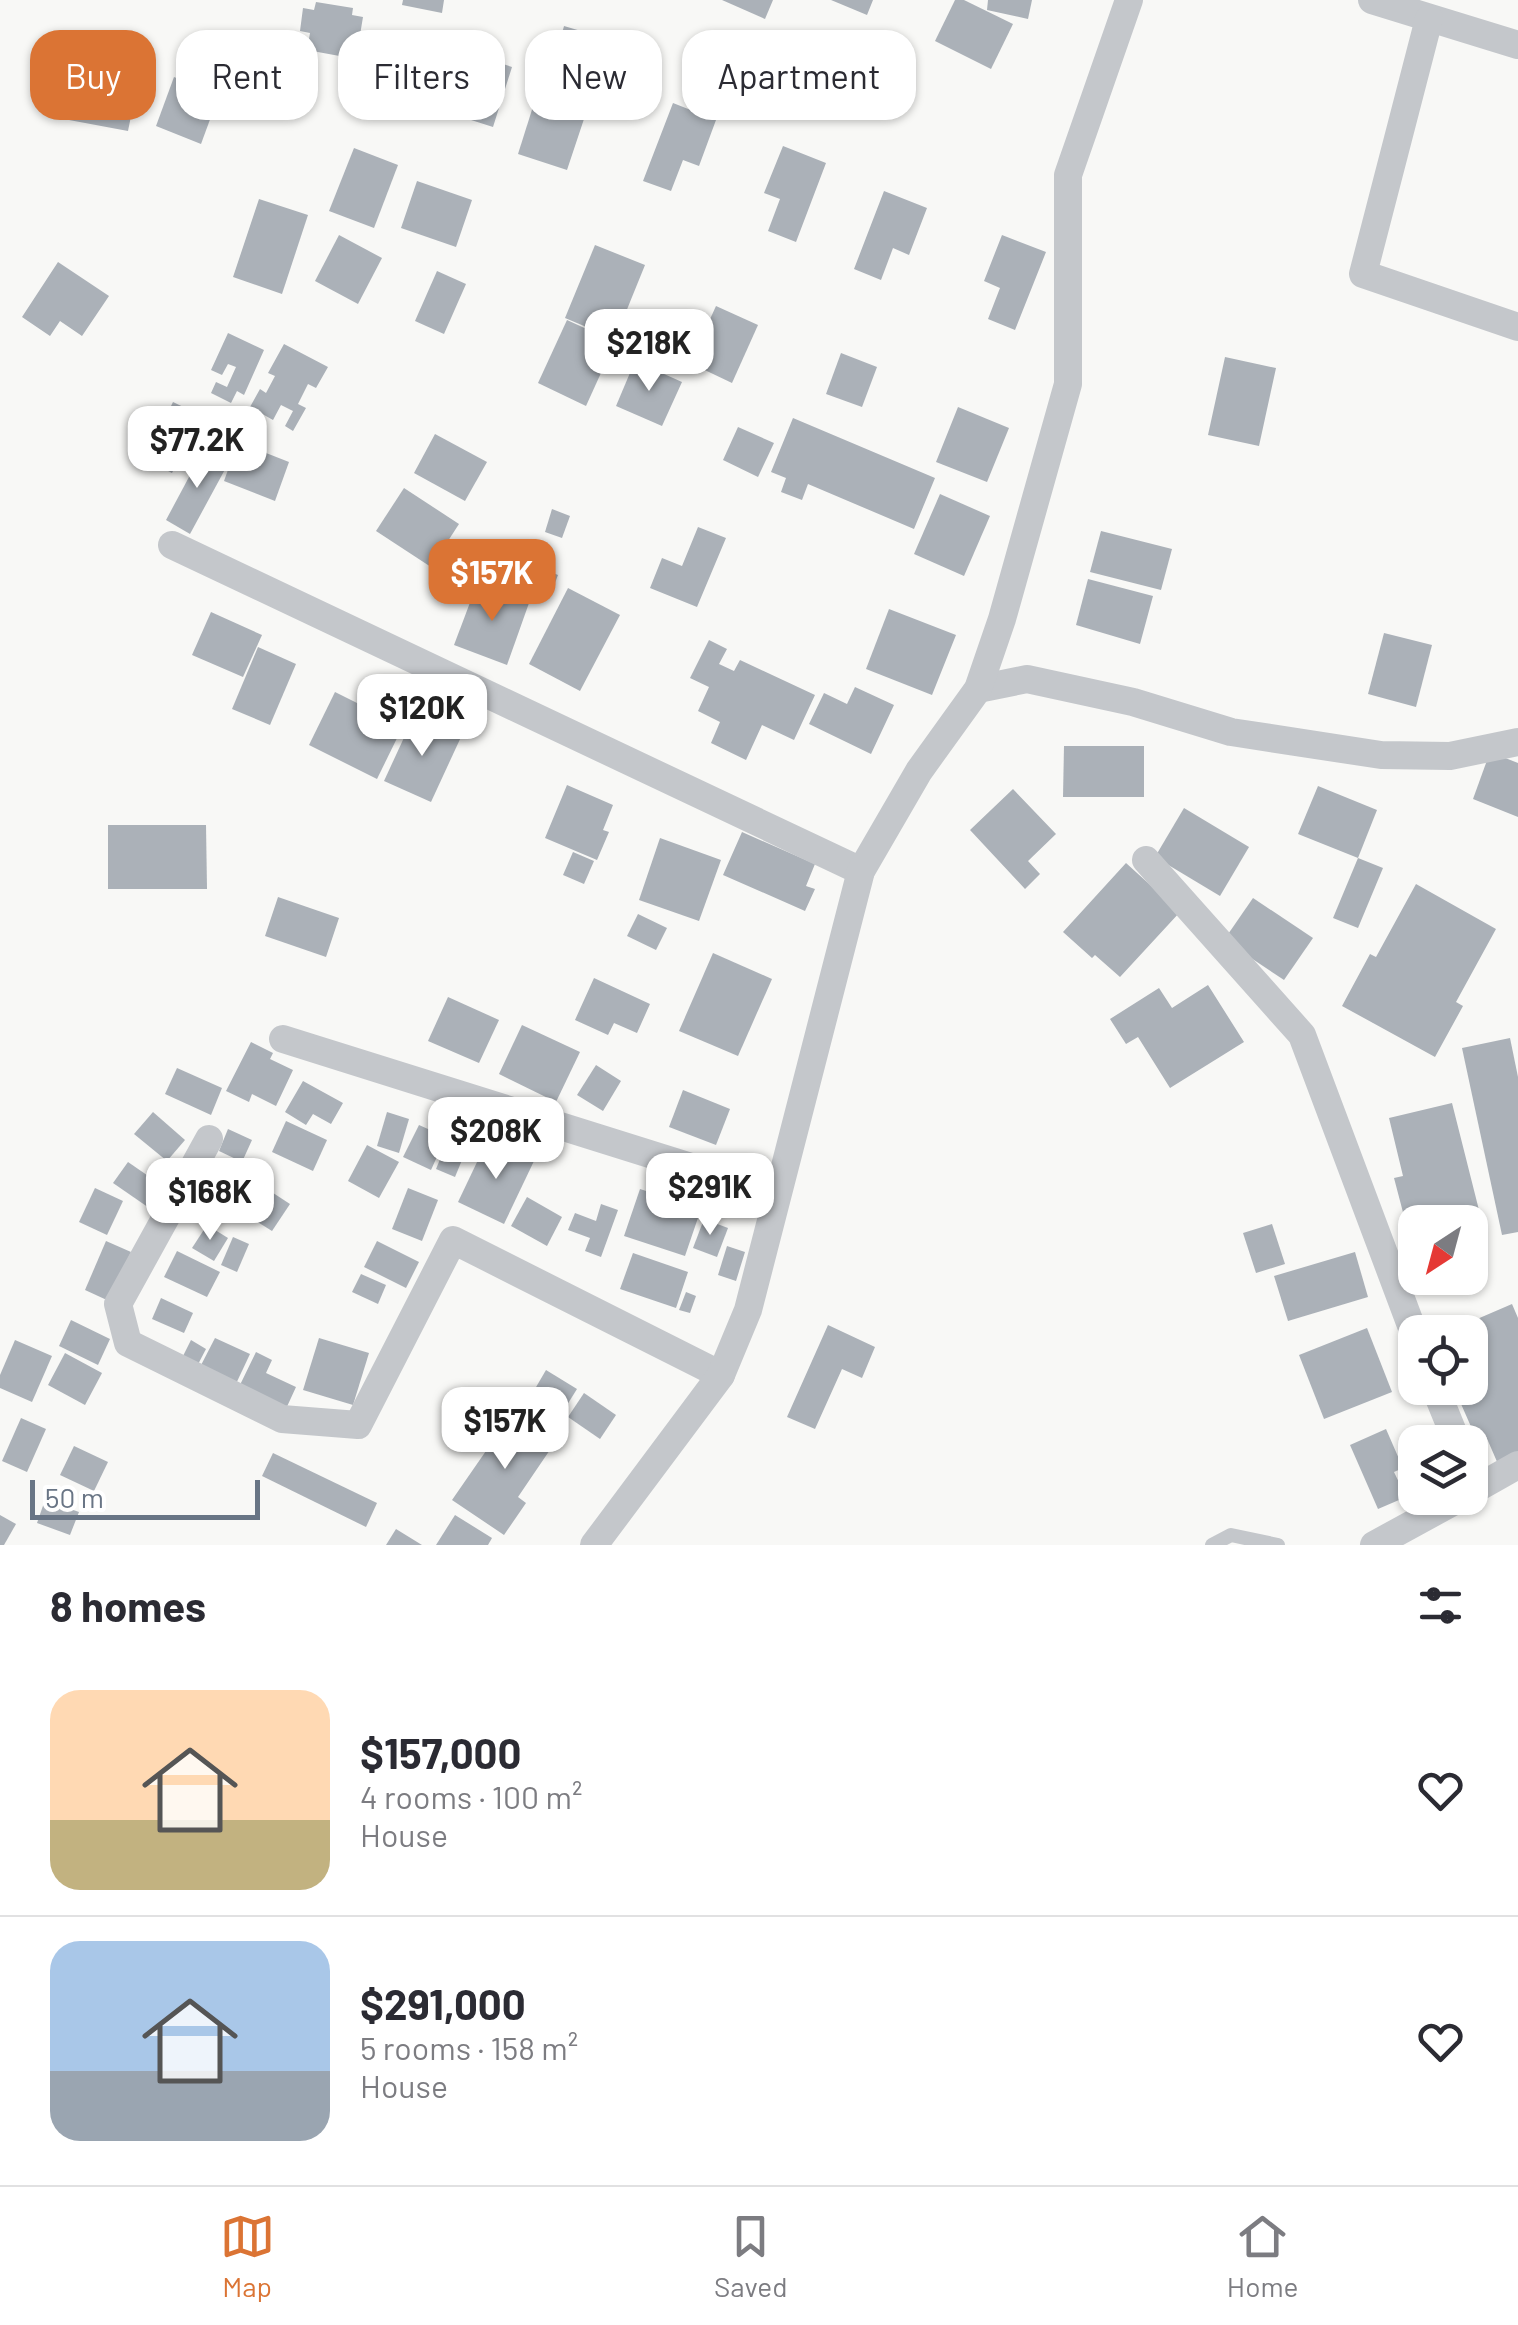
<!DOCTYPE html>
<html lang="en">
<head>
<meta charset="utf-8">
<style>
	body { margin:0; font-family:Barlow,sans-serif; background:#f2f2f3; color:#2b2b33; height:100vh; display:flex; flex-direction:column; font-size:38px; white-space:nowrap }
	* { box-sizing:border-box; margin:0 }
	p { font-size:32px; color:#7c7c81 }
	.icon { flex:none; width:55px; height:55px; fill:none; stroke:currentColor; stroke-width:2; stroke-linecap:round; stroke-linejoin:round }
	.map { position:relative; height:1545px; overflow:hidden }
	.drawer { display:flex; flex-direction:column; background:#fff; flex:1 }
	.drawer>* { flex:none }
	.banner { position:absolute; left:30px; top:30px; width:1000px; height:90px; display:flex; gap:20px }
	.needle { width:65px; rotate:216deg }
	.controls { position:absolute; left:1398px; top:1205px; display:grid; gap:20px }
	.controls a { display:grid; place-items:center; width:90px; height:90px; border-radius:20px; background:#fff; box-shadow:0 2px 8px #0004; font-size:50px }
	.scale { position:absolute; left:30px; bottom:25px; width:230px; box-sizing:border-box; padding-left:10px; border:5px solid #697585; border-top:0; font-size:28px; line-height:35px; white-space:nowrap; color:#697585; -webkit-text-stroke:8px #fff; paint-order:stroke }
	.price { position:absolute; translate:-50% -85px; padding:0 22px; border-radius:20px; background:#fff; color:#222; font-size:32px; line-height:65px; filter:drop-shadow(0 2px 5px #0008) }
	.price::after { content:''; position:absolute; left:50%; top:60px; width:30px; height:22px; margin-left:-15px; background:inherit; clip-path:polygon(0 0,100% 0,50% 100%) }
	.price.selected { background:#db7434; color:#fff }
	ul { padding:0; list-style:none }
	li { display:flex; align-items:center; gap:30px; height:250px; padding:0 50px }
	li+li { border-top:2px solid #e1e1e2 }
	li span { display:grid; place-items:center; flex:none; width:280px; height:200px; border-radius:30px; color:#555 }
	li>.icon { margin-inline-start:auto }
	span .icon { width:120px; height:120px; fill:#fffc; stroke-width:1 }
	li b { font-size:42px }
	h2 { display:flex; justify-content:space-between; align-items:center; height:120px; padding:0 50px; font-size:42px }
	.chip { padding:0 35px; border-radius:30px; background:#fff; box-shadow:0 2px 8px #0004; font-size:35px; line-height:90px }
	.chip.selected { background:#db7434; color:#fff }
	.tab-bar { display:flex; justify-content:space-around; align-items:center; height:140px; border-top:2px solid #e1e1e2; background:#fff; font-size:28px; color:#7c7c81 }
	.tab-bar a { display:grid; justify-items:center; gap:5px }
	.tab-bar .selected { color:#db7434 }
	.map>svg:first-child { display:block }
</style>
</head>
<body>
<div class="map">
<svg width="1518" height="1545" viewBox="0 0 1518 1545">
	<rect width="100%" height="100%" fill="#f8f8f6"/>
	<!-- building -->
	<g fill="#abb1b8">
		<polygon points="403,0 444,0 442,13 402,5"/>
		<polygon points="722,0 773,0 765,19"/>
		<polygon points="831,0 873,0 867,15"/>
		<polygon points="955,0 964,0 1013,24 991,69 935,41"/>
		<polygon points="988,0 1032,0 1028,19 987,10"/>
		<polygon points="316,2 353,8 352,15 363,17 358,47 346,45 345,57 307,50 310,33 300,31 303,8 314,10"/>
		<polygon points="564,26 615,41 600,94 549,80"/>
		<polygon points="469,53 512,67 493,127 399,97 413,54 464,70"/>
		<polygon points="105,74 138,81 128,131 69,120 76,84 102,89"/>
		<polygon points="174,77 219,95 201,144 156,126"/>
		<polygon points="536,97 586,113 567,170 518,154"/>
		<polygon points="673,103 716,120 699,166 683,160 671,191 643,181"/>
		<polygon points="783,146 826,163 796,242 768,231 780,199 764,193"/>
		<polygon points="354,148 398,165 374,228 329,211"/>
		<polygon points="417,181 472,200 456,247 401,228"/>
		<polygon points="884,191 927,208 909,255 893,248 881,280 854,269"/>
		<polygon points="259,199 308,215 282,294 233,277"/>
		<polygon points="339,235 382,258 358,304 315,281"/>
		<polygon points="1002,235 1046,252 1015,330 988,319 1000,288 984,281"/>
		<polygon points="595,245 645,265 615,339 565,318"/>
		<polygon points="58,262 109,296 82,336 60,321 50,336 22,317"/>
		<polygon points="437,271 466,284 444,334 415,321"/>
		<polygon points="716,306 758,325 732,383 690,363"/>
		<polygon points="567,320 615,342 586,406 538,383"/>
		<polygon points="228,333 264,350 244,395 237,391 231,403 211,393 216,382 227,387 236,367 228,364 222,375 211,370"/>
		<polygon points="284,344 328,367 316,388 308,384 298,404 306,408 293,431 285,426 293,411 281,405 273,420 250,407 260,389 266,393 275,376 268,373"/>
		<polygon points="841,353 877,367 862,407 826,394"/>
		<polygon points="1225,357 1276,368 1259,446 1208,435"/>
		<polygon points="635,361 682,382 662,426 616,406"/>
		<polygon points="173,402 200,415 172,473 145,459"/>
		<polygon points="958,407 1009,428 987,482 936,462"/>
		<polygon points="793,418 935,478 914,529 808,484 802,500 781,492 786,478 771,472"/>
		<polygon points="738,427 774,443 758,477 723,460"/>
		<polygon points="435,434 487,462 465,501 414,473"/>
		<polygon points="238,442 289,462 275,501 224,481"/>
		<polygon points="204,449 229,462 190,534 166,520"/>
		<polygon points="404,488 459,524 431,567 376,531"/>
		<polygon points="940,494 990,516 964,576 914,554"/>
		<polygon points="552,509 570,516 562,538 545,532"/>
		<polygon points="698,527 726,538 697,607 650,588 662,558 682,566"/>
		<polygon points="1101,531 1172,549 1161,590 1090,572"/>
		<polygon points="519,559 558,575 549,598 510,582"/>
		<polygon points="1088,579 1153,596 1140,644 1076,625"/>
		<polygon points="477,584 529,603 507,665 454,645"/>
		<polygon points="568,588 620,615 580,691 529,664"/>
		<polygon points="889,609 956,635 932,695 866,669"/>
		<polygon points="211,612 262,635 243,677 192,655"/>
		<polygon points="1384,633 1432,645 1416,707 1368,694"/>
		<polygon points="709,640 727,649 719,664 734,671 740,660 815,695 794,740 762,725 746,760 711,743 720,722 698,711 709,687 690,678"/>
		<polygon points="258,647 296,664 270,725 232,709"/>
		<polygon points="855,687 894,705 871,754 809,724 824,693 847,704"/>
		<polygon points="335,692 403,726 377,779 309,745"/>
		<polygon points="414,716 461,737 431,802 384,781"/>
		<polygon points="1064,746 1144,746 1144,797 1063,797"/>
		<polygon points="1490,752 1518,763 1518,817 1473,799"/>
		<polygon points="567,785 613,805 603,830 609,832 597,860 545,838"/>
		<polygon points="1318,786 1377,810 1358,858 1298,834"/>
		<polygon points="1013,789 1056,834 1028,861 1040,874 1025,889 970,830"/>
		<polygon points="1184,808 1249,847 1220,896 1155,857"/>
		<polygon points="108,825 206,825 207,889 108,889"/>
		<polygon points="742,832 815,864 806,886 815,889 805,911 723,875"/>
		<polygon points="660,838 721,860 699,921 639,900"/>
		<polygon points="573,852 594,861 584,884 563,875"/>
		<polygon points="1358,858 1383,868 1358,928 1333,918"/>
		<polygon points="1126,863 1180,912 1120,977 1095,955 1092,958 1063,932"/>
		<polygon points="1416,884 1496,929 1456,1002 1463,1006 1435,1057 1342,1006 1370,954 1376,957"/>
		<polygon points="278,897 339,918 326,957 265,936"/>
		<polygon points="1253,898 1313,938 1284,980 1224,940"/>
		<polygon points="638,914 667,928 656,950 627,936"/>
		<polygon points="713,953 772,979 738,1056 679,1031"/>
		<polygon points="594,978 650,1004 637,1033 614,1023 608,1035 575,1020"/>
		<polygon points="1208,985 1244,1042 1170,1088 1138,1037 1126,1044 1110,1019 1159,988 1172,1008"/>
		<polygon points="448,997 499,1020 479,1063 428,1041"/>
		<polygon points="522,1025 580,1052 556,1102 499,1074"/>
		<polygon points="1510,1038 1518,1077 1518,1232 1502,1235 1462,1048"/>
		<polygon points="251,1042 273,1053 270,1059 293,1070 276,1106 252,1094 249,1102 226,1091"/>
		<polygon points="596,1065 621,1081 603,1111 577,1095"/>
		<polygon points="177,1068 222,1088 211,1115 165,1094"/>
		<polygon points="303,1081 343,1103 331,1124 313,1114 306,1125 285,1112"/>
		<polygon points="683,1090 730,1109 716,1145 669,1127"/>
		<polygon points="1452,1103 1482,1222 1470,1224 1415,1222 1415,1237 1410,1239 1394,1178 1403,1176 1389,1118"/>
		<polygon points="153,1112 185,1140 167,1161 134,1134"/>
		<polygon points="387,1112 409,1119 399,1153 377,1146"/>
		<polygon points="286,1121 327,1140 313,1171 272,1152"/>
		<polygon points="419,1125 446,1137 431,1170 403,1157"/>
		<polygon points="228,1129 252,1140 242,1162 219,1151"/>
		<polygon points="488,1139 534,1161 504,1224 458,1202"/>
		<polygon points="448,1140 467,1148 455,1177 436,1169"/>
		<polygon points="367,1145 399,1162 379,1198 348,1181"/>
		<polygon points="128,1162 170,1191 155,1212 113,1183"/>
		<polygon points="247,1176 290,1204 272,1231 230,1205"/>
		<polygon points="95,1188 123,1201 107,1235 79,1222"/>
		<polygon points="408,1188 438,1200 422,1241 392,1229"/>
		<polygon points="640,1189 701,1209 685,1256 624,1236"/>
		<polygon points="527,1197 562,1217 547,1246 511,1226"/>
		<polygon points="601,1204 618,1210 601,1257 585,1251 590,1238 568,1230 575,1213 596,1221"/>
		<polygon points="704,1219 728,1228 717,1257 693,1248"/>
		<polygon points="1272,1224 1285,1264 1256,1273 1243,1233"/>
		<polygon points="207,1225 228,1238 214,1261 192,1248"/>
		<polygon points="233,1237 249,1244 237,1272 221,1265"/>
		<polygon points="106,1241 131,1252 109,1301 85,1290"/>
		<polygon points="377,1241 419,1262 406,1288 364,1267"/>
		<polygon points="727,1246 745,1252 736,1281 718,1275"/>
		<polygon points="177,1251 220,1272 207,1297 164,1277"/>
		<polygon points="1355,1252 1368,1297 1288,1321 1274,1276"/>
		<polygon points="633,1253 688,1272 676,1308 620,1289"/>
		<polygon points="361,1274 386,1285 378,1304 352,1292"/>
		<polygon points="686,1292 696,1296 690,1313 679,1310"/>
		<polygon points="161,1298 193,1313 184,1333 152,1319"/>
		<polygon points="1512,1304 1518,1318 1518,1456 1498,1464 1485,1434 1476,1438 1454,1388 1470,1388 1470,1332 1447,1332"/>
		<polygon points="71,1320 110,1339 98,1365 59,1346"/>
		<polygon points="828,1325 875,1347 862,1378 842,1369 815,1429 787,1417"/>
		<polygon points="1367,1328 1392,1392 1324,1419 1299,1355"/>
		<polygon points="215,1338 250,1354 234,1388 198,1371"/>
		<polygon points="319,1338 369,1353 353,1405 303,1390"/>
		<polygon points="15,1340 52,1356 32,1402 0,1388 0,1375"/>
		<polygon points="191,1340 206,1349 194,1372 179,1364"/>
		<polygon points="256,1352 272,1360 266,1373 296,1387 285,1411 238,1389"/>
		<polygon points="65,1353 102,1373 85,1405 48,1385"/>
		<polygon points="546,1370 577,1389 562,1413 532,1394"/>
		<polygon points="584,1393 616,1415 600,1439 568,1417"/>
		<polygon points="515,1409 558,1438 518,1497 526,1503 504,1535 452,1500"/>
		<polygon points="21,1418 46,1429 27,1472 2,1461"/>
		<polygon points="1386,1429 1403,1468 1394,1472 1406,1497 1378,1509 1350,1445"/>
		<polygon points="74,1446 108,1462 94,1491 60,1475"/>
		<polygon points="273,1453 377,1503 366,1527 262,1476"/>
		<polygon points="45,1500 79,1512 70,1535 37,1523"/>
		<polygon points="0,1515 16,1524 4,1545 0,1545"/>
		<polygon points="455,1515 492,1538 488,1545 436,1545"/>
		<polygon points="396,1529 422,1545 386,1545"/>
	</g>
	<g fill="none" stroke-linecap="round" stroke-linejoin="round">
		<!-- lane -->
		<polyline stroke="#c4c7cb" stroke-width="14" points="1212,1545 1231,1535 1278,1545"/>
		<!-- street -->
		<g stroke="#c4c7cb" stroke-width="28">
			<polyline points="1372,0 1518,45"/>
			<polyline points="1429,19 1363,274 1518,327"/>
			<polyline points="172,545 861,871"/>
			<polyline points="978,689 1027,679 1133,702 1231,732 1381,755 1450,756 1518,742"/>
			<polyline points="1146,860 1302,1035 1415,1336"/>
			<polyline points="283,1039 777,1194"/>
			<polyline points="209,1139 118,1304 128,1343 282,1419 358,1425 453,1240 721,1375"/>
			<polyline points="1435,1388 1457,1442"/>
			<polyline points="1470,1492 1518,1465"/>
			<polyline points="594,1545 721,1375 748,1310 861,871 919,771 978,689 1002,619 1068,384 1068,175 1129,0"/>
			<polyline points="1374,1545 1460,1498"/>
		</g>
	</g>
</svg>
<div class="controls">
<a><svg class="needle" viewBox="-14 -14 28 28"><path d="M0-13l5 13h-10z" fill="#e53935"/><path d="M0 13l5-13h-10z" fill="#7c7c81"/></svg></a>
<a><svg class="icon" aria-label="locate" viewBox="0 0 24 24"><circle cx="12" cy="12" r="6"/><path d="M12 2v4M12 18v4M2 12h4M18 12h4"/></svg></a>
<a><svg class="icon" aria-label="layers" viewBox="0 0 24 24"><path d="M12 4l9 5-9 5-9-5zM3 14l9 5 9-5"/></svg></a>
</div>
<div class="scale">50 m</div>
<b class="price" style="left:649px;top:394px">$218K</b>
<b class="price" style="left:197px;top:491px">$77.2K</b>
<b class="price selected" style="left:492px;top:624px">$157K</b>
<b class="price" style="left:422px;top:759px">$120K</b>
<b class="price" style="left:496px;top:1182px">$208K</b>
<b class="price" style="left:710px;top:1238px">$291K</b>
<b class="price" style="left:210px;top:1243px">$168K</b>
<b class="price" style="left:505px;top:1472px">$157K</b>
<div class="banner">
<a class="chip selected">Buy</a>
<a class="chip">Rent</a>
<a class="chip">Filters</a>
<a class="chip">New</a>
<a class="chip">Apartment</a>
</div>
</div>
<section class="drawer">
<h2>8 homes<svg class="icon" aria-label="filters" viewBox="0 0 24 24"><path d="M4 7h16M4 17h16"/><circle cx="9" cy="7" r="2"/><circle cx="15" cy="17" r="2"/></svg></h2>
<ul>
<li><span style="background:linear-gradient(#ffd9b3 65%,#c2b280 0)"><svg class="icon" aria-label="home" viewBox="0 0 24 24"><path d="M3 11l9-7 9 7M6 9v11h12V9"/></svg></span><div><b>$157,000</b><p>4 rooms · 100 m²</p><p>House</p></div><svg class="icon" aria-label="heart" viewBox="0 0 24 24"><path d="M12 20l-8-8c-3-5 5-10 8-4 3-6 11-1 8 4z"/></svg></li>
<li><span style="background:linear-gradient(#a9c7e8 65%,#9aa5b1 0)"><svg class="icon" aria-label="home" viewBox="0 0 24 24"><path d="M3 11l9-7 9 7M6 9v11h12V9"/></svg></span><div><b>$291,000</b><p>5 rooms · 158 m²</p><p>House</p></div><svg class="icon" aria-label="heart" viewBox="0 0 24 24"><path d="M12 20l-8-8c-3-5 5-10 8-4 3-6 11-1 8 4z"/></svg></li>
</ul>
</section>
<nav class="tab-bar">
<a class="selected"><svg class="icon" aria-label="map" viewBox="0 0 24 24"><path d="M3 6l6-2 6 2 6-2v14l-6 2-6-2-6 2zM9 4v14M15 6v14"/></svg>Map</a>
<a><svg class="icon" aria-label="saved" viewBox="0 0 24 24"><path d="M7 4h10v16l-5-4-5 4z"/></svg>Saved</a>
<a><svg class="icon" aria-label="home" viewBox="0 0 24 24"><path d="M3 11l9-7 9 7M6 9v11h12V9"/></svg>Home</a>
</nav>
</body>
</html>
